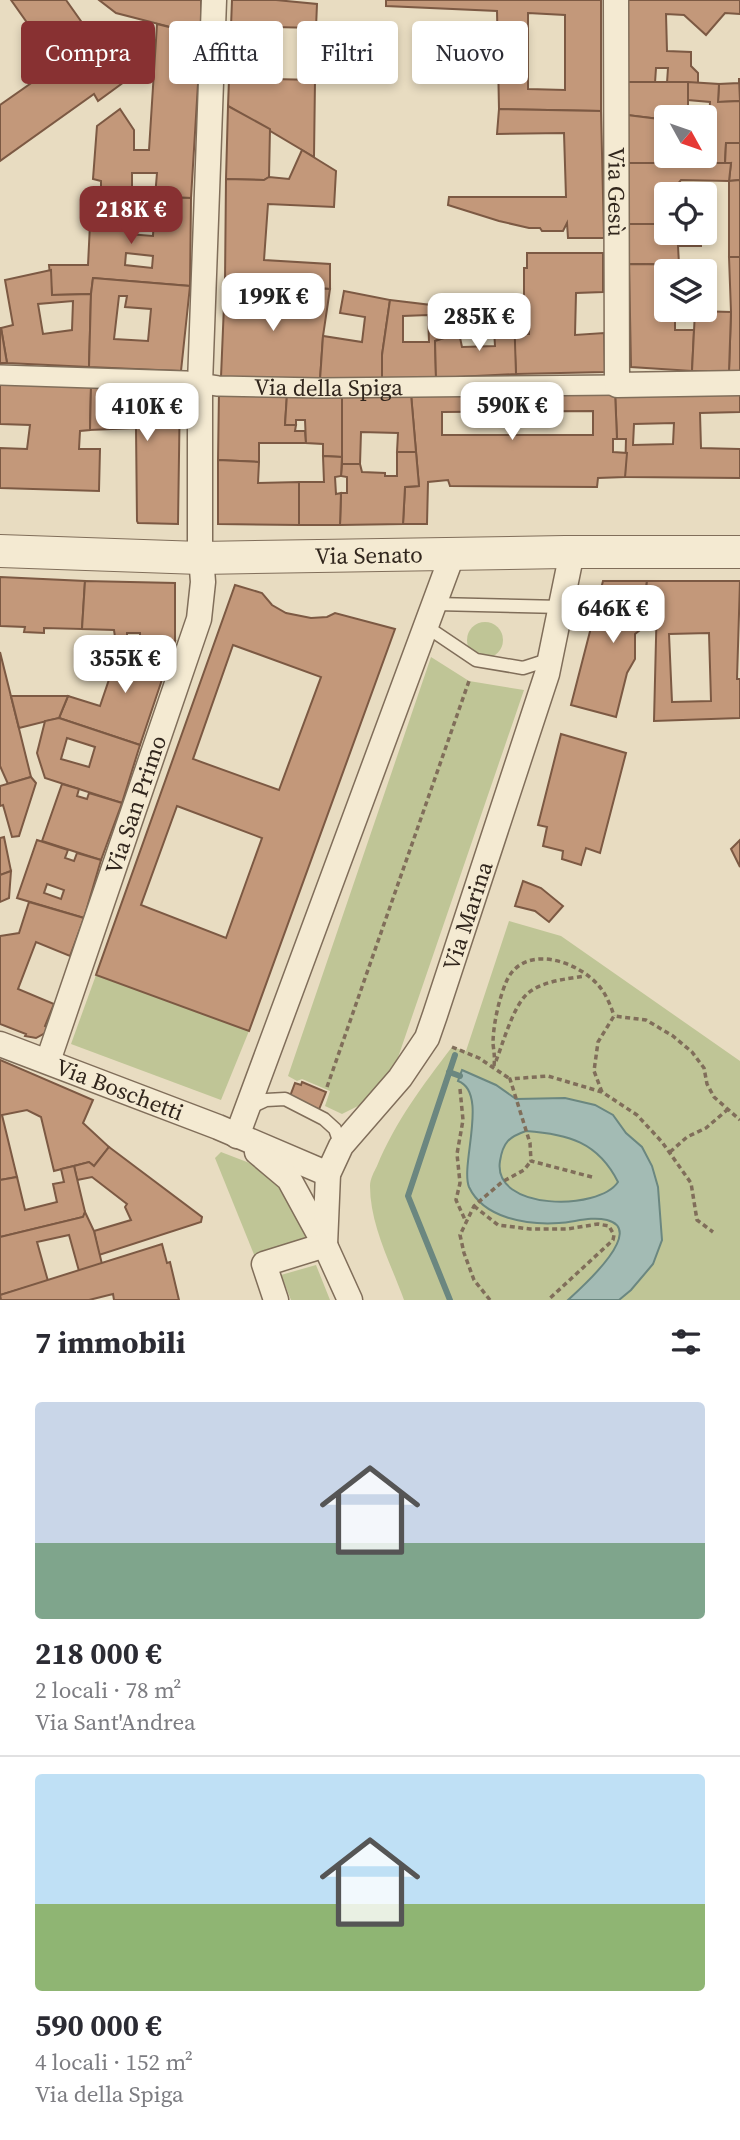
<!DOCTYPE html>
<html lang="it">
<head>
<meta charset="utf-8">
<style>
	body { margin:0; font-family:"Source Serif 4",serif; background:#f2f2f3; color:#2b2b33; height:100vh; display:flex; flex-direction:column; font-size:26px; white-space:nowrap }
	* { box-sizing:border-box; margin:0 }
	p { font-size:23px; color:#7c7c81 }
	.icon { flex:none; width:38px; height:38px; fill:none; stroke:currentColor; stroke-width:2; stroke-linecap:round; stroke-linejoin:round }
	.map { position:relative; height:1300px; overflow:hidden }
	.panel { display:flex; flex-direction:column; background:#fff; flex:1 }
	.panel>* { flex:none }
	.banner { position:absolute; left:21px; top:21px; width:698px; height:63px; display:flex; gap:14px }
	.needle { width:46px; rotate:130deg }
	.fabs { position:absolute; left:654px; top:105px; display:grid; gap:14px }
	.fabs a { display:grid; place-items:center; width:63px; height:63px; border-radius:7px; background:#fff; box-shadow:0 4px 10px #0003; font-size:35px }
	.price { position:absolute; translate:-50% -60px; padding:0 16px; border-radius:14px; background:#fff; color:#222; font-size:23px; line-height:46px; filter:drop-shadow(0 2px 4px #0008) }
	.price::after { content:''; position:absolute; left:50%; top:42px; width:21px; height:16px; margin-left:-10px; background:inherit; clip-path:polygon(0 0,100% 0,50% 100%) }
	.price.active { background:#883132; color:#fff }
	ul { padding:0; list-style:none }
	li { display:grid; align-content:center; gap:14px; height:371px; padding:0 35px }
	li+li { border-top:2px solid #e1e1e2 }
	li span { display:grid; place-items:center; height:217px; border-radius:7px; color:#555 }
	li>.icon { margin-inline-start:auto }
	span .icon { width:126px; height:126px; fill:#fffc; stroke-width:1 }
	li b { font-size:30px }
	h2 { display:flex; justify-content:space-between; align-items:center; height:84px; padding:0 35px; font-size:30px }
	.tag { padding:0 24px; border-radius:7px; background:#fff; box-shadow:0 4px 10px #0003; font-size:24px; line-height:63px }
	.tag.active { background:#883132; color:#fff }
	.map>svg:first-child { display:block }
</style>
</head>
<body>
<div class="map">
<svg width="740" height="1300" viewBox="0 0 740 1300">
	<rect width="100%" height="100%" fill="#e8dcc1"/>
	<!-- green -->
	<g fill="#bfc596">
		<circle cx="485" cy="640" r="18"/>
		<polygon points="431,657 469,681 524,690 392,1075 364,1103 342,1114 325,1106 330,1091 302,1079 297,1081 288,1076"/>
		<path d="M509 921 561 936 740 1061V1300H404C391 1264 370 1225 370 1186 370 1179 374 1172 377 1166 395 1122 423 1085 452 1047L466 1051Z"/>
		<polygon points="96,975 249,1031 221,1100 71,1044"/>
		<polygon points="221,1152 273,1172 284,1180 307,1241 255,1257 215,1158"/>
		<polygon points="316,1265 330,1300 291,1300 281,1275"/>
	</g>
	<!-- water -->
	<path fill="#a3bbb4" stroke="#6b8780" stroke-width="2" fill-rule="evenodd" d="M462 1070 496 1085 516 1099 565 1098 595 1105 613 1115 626 1133 642 1147 652 1166 658 1187 662 1240 653 1264 631 1290 619 1300H568C581 1288 647 1230 607 1220 591 1216 575 1222 559 1223 528 1225 484 1219 469 1187 460 1165 489 1092 458 1081ZM526 1131C568 1134 598 1142 618 1182 599 1211 492 1211 500 1161 503 1142 509 1137 526 1131Z"/>
	<g fill="none" stroke-linecap="round" stroke-linejoin="round">
		<!-- stream -->
		<g stroke="#6b8780" stroke-width="6">
			<polyline points="449,1072 460,1076"/>
			<polyline points="450,1300 408,1196 455,1055"/>
		</g>
	</g>
	<!-- building -->
	<g fill="#c3987a" stroke="#7c5943" stroke-width="2" fill-rule="evenodd">
		<polygon points="11,0 66,0 124,82 98,101 94,94 0,161 0,105 57,65"/>
		<polygon points="99,0 201,0 201,35 116,13"/>
		<polygon points="232,0 276,0 317,4 316,28 274,27 273,79 315,80 314,157 228,106"/>
		<path d="M386 0H601V111L499 109 497 11 386 6ZM528 13 565 15V90L528 89Z"/>
		<polygon points="627,0 740,0 740,14 725,13 706,35 684,15 666,14 667,51 691,52 691,66 698,73 698,84 667,83 668,68 656,68 655,83 627,82"/>
		<polygon points="157,24 201,35 191,198 155,197 157,173 132,173 132,190 101,188 101,181 93,179 97,126 120,109 134,130 134,150 149,150"/>
		<polygon points="739,78 740,101 718,102 719,84 739,83"/>
		<polygon points="627,82 688,82 688,117 667,117 667,120 627,115"/>
		<polygon points="688,82 719,84 718,102 740,101 740,143 726,143 725,164 707,164 710,102 688,100"/>
		<polygon points="228,106 270,129 269,177 264,180 226,179"/>
		<polygon points="499,109 601,111 604,238 568,238 567,223 563,231 542,231 540,228 529,228 499,221 448,205 449,197 566,197 564,133 497,134"/>
		<polygon points="627,115 667,120 667,135 660,134 660,151 667,151 667,156 705,156 705,151 707,151 707,164 627,163"/>
		<polygon points="726,143 740,143 740,180 729,181 731,163 725,164"/>
		<polygon points="302,150 336,171 334,207 268,204 264,260 330,264 330,289 225,281 226,179 264,180 269,177 289,179"/>
		<polygon points="627,163 731,163 729,181 681,180 672,191 673,194 667,194 667,224 629,224"/>
		<polygon points="740,180 740,257 729,257 729,181"/>
		<path d="M101 188 132 190 128 234 153 236 155 197 191 198 190 286 93 278 91 294 52 295 49 265H88L91 204 101 203ZM126 253 153 256 152 268 125 265Z"/>
		<polygon points="629,224 667,224 667,233 700,233 701,246 678,246 679,264 629,264"/>
		<polygon points="527,253 603,253 603,292 576,293 575,335 604,333 605,372 516,374 514,334 529,334 528,313 524,313 524,268 527,268"/>
		<polygon points="729,257 740,257 740,371 729,371 731,312"/>
		<polygon points="629,264 706,265 705,273 667,271 667,310 675,310 675,330 694,330 692,371 631,367"/>
		<path d="M51 270 52 295 91 294 89 367 7 363 1 328 13 325 5 280ZM73 301 72 330 43 334 38 304Z"/>
		<path d="M93 278 190 286 181 371 89 367 91 294ZM119 296H127L125 307 151 309 148 341 114 339Z"/>
		<polygon points="225,281 259,284 259,292 268,299 279,299 287,295 288,287 330,289 323,336 320,380 221,377"/>
		<polygon points="344,291 390,300 382,355 382,380 320,380 323,336 362,342 365,317 340,313"/>
		<path d="M390 300 456 308 457 321 449 322 450 336 435 341 436 378 382 380V355ZM428 315 429 342H403V316Z"/>
		<polygon points="695,311 731,312 729,371 692,371"/>
		<polygon points="493,313 514,313 516,374 436,378 435,341 459,333 462,347 495,346"/>
		<polygon points="0,328 1,328 7,363 0,363"/>
		<polygon points="0,384 91,387 90,430 80,431 79,449 100,449 99,491 0,488 0,448 27,449 30,425 0,424"/>
		<polygon points="91,387 180,388 178,524 138,523 137,521 136,428 90,430"/>
		<polygon points="219,391 287,394 285,425 296,425 295,431 305,431 306,443 259,443 259,462 218,460"/>
		<path d="M615 391H740V412L700 413 701 448 740 449V478L625 477 626 439H617ZM674 423 673 444 633 445 634 424Z"/>
		<path d="M615 391 617 439H613V452L627 453 625 477 598 478 597 487 450 486 448 480 428 482 427 524H403L405 487 419 486 411 394ZM593 411V435H442V412Z"/>
		<polygon points="287,394 342,394 342,457 323,456 323,444 306,443 305,420 296,420 296,425 285,425"/>
		<polygon points="342,394 411,394 416,452 397,452 398,433 361,432 360,464 342,464"/>
		<polygon points="397,452 416,452 419,486 405,487 403,524 340,525 341,493 347,493 347,477 341,476 342,464 360,464 362,472 385,473 385,476 397,476"/>
		<polygon points="323,456 342,457 341,476 335,477 336,494 341,493 340,525 299,525 299,482 324,482"/>
		<polygon points="218,460 259,462 258,483 299,482 299,525 218,524"/>
		<polygon points="0,577 85,581 82,629 44,628 44,633 24,632 25,627 0,626"/>
		<polygon points="85,581 175,583 175,641 140,641 140,633 127,633 127,637 115,637 114,630 82,629"/>
		<polygon points="603,581 647,581 645,598 657,599 656,627 644,627 635,634 635,659 627,673 616,717 571,705"/>
		<path d="M647 581H740L737 679H740V718L654 721 657 599 645 598ZM709 633 711 701 672 702 669 634Z"/>
		<path d="M235 585 262 593 272 605 286 613 311 618 327 617 335 613 395 629 249 1031 96 975ZM233 645 321 677 279 790 193 759ZM177 806 262 838 226 938 141 905Z"/>
		<polygon points="140,641 175,641 140,745 59,718 68,696 100,706 115,662 142,657"/>
		<polygon points="0,652 31,777 8,784 0,766"/>
		<polygon points="11,696 68,696 59,718 19,728"/>
		<path d="M59 718 140 745 122 803 45 778 37 753 45 721ZM67 738 95 747 89 767 61 759Z"/>
		<polygon points="561,734 626,753 600,853 586,848 581,865 562,859 563,851 543,846 547,827 538,825"/>
		<polygon points="31,777 36,783 19,836 12,837 3,805 0,806 0,786"/>
		<polygon points="62,784 79,789 77,796 87,799 89,793 122,803 101,860 42,841"/>
		<polygon points="4,837 11,871 0,875 0,838"/>
		<path d="M37 840 68 850 65 858 74 861 77 853 101 860 84 918 17 898ZM47 884 64 890 61 899 44 893Z"/>
		<polygon points="740,840 740,867 731,849"/>
		<polygon points="11,871 9,898 0,902 0,875"/>
		<polygon points="523,881 541,888 563,906 549,922 535,911 515,906"/>
		<polygon points="29,902 84,918 70,956 36,942 18,989 54,1004 45,1026 47,1027 45,1033 36,1038 25,1036 26,1034 0,1024 0,936 19,933"/>
		<polygon points="0,1060 93,1100 83,1123 109,1147 94,1166 89,1162 54,1171 41,1117 27,1110 2,1115 17,1177 0,1180"/>
		<polygon points="302,1082 326,1092 318,1112 289,1099 295,1083 301,1085"/>
		<polygon points="109,1147 202,1217 201,1222 99,1255 94,1231 131,1220 125,1207 127,1204 92,1177 77,1180 74,1166 89,1162 94,1166"/>
		<polygon points="74,1166 85,1212 83,1217 0,1237 0,1180 17,1177 25,1210 57,1202 53,1184 64,1182 61,1169"/>
		<polygon points="85,1212 94,1231 102,1264 79,1271 69,1235 37,1242 48,1281 0,1295 0,1237 83,1217"/>
		<polygon points="162,1244 167,1263 170,1262 179,1300 114,1300 113,1294 89,1300 1,1300 0,1295"/>
	</g>
	<g fill="none" stroke-linecap="round" stroke-linejoin="round">
		<!-- service casing -->
		<g stroke="#806e5a" stroke-width="15">
			<g id="service">
				<polyline points="436,604 562,607"/>
				<polyline points="427,627 476,660 523,668 551,659"/>
				<polyline points="249,1108 266,1100 285,1099 324,1119 335,1129 341,1146"/>
			</g>
		</g>
		<!-- pedestrian casing -->
		<g stroke="#806e5a" stroke-width="22">
			<g id="pedestrian">
				<path id="s1" d="M0 375 185 381 218 386 321 388 617 385"/>
			</g>
		</g>
		<!-- minor casing -->
		<g stroke="#806e5a" stroke-width="27">
			<g id="minor">
				<path id="s2" d="M616 0 617 385 740 383"/>
				<path id="s3" d="M0 1044 218 1127 328 1174"/>
				<path id="s4" d="M48 1061 199 619 203 582 200 543V384L214 0"/>
				<polyline points="237,1136 453,553"/>
				<polyline points="257,1152 289,1179 325,1245 350,1300"/>
				<path id="s5" d="M325 1245 328 1174 341 1146 400 1078 427 1038 435 1015 547 674 572 552"/>
				<polyline points="276,1300 264,1264 325,1245"/>
			</g>
		</g>
		<!-- tertiary casing -->
		<g stroke="#806e5a" stroke-width="34">
			<g id="tertiary">
				<path id="s6" d="M0 551 200 558 565 552H740"/>
			</g>
		</g>
		<!-- path -->
		<g stroke="#806e5a" stroke-width="3.5" stroke-dasharray="5 3.5" stroke-linecap="butt">
			<polyline points="106,57 154,59"/>
			<polyline points="452,1047 479,1058 510,1079"/>
			<path d="M496 1061C503 1043 513 1007 527 994 541 981 567 979 585 976"/>
			<path d="M494 1066C495 1058 494 1052 493 1044 493 1025 499 998 507 980 525 943 578 961 599 986 606 994 611 1006 614 1016"/>
			<polyline points="327,1087 469,681"/>
			<polyline points="460,1089 463,1120 457,1154 460,1183 456,1200 466,1222"/>
			<polyline points="602,1092 594,1071 598,1042 614,1016 646,1020 673,1036 692,1052 704,1068 707,1084 714,1097 740,1120"/>
			<polyline points="670,1152 687,1137 706,1128 727,1110"/>
			<polyline points="592,1177 531,1161 530,1143 510,1079 548,1076 602,1092 637,1115 662,1142 691,1183 697,1220 713,1232"/>
			<polyline points="474,1206 498,1225 530,1229 567,1229 598,1224 609,1226 614,1235 613,1240 548,1300"/>
			<polyline points="490,1300 474,1280 464,1253 460,1235 474,1206 502,1182 524,1170 531,1161"/>
		</g>
		<!-- service -->
		<use href="#service" stroke="#f4ead2" stroke-width="12"/>
		<!-- pedestrian -->
		<use href="#pedestrian" stroke="#f4ead2" stroke-width="19"/>
		<!-- minor -->
		<use href="#minor" stroke="#f4ead2" stroke-width="24"/>
		<!-- tertiary -->
		<use href="#tertiary" stroke="#f4ead2" stroke-width="32"/>
	</g>
	<g text-anchor="middle" dominant-baseline="central" stroke-width="5" stroke-linejoin="round" paint-order="stroke">
		<!-- street labels -->
		<g font-size="23" fill="#31261d" stroke="#f1e7cf">
			<text stroke="none"><textPath href="#s2" startOffset="192">Via Gesù</textPath></text>
			<text stroke="none"><textPath href="#s1" startOffset="329">Via della Spiga</textPath></text>
			<text stroke="none"><textPath href="#s6" startOffset="369">Via Senato</textPath></text>
			<text stroke="none"><textPath href="#s4" startOffset="271">Via San Primo</textPath></text>
			<text stroke="none"><textPath href="#s5" startOffset="369">Via Marina</textPath></text>
			<text stroke="none"><textPath href="#s3" startOffset="128">Via Boschetti</textPath></text>
		</g>
	</g>
</svg>
<div class="fabs">
<a><svg class="needle" viewBox="-14 -14 28 28"><path d="M0-13l5 13h-10z" fill="#e53935"/><path d="M0 13l5-13h-10z" fill="#7c7c81"/></svg></a>
<a><svg class="icon" aria-label="locate" viewBox="0 0 24 24"><circle cx="12" cy="12" r="6"/><path d="M12 2v4M12 18v4M2 12h4M18 12h4"/></svg></a>
<a><svg class="icon" aria-label="layers" viewBox="0 0 24 24"><path d="M12 4l9 5-9 5-9-5zM3 14l9 5 9-5"/></svg></a>
</div>
<b class="price active" style="left:131px;top:246px">218K €</b>
<b class="price" style="left:273px;top:333px">199K €</b>
<b class="price" style="left:479px;top:353px">285K €</b>
<b class="price" style="left:512px;top:442px">590K €</b>
<b class="price" style="left:147px;top:443px">410K €</b>
<b class="price" style="left:613px;top:645px">646K €</b>
<b class="price" style="left:125px;top:695px">355K €</b>
<div class="banner">
<a class="tag active">Compra</a>
<a class="tag">Affitta</a>
<a class="tag">Filtri</a>
<a class="tag">Nuovo</a>
</div>
</div>
<section class="panel">
<h2>7 immobili<svg class="icon" aria-label="filters" viewBox="0 0 24 24"><path d="M4 7h16M4 17h16"/><circle cx="9" cy="7" r="2"/><circle cx="15" cy="17" r="2"/></svg></h2>
<ul>
<li><span style="background:linear-gradient(#c9d6e8 65%,#7fa58c 0)"><svg class="icon" aria-label="home" viewBox="0 0 24 24"><path d="M3 11l9-7 9 7M6 9v11h12V9"/></svg></span><div><b>218 000 €</b><p>2 locali · 78 m²</p><p>Via Sant'Andrea</p></div></li>
<li><span style="background:linear-gradient(#bfe0f5 60%,#8fb573 0)"><svg class="icon" aria-label="home" viewBox="0 0 24 24"><path d="M3 11l9-7 9 7M6 9v11h12V9"/></svg></span><div><b>590 000 €</b><p>4 locali · 152 m²</p><p>Via della Spiga</p></div></li>
</ul>
</section>
</body>
</html>
